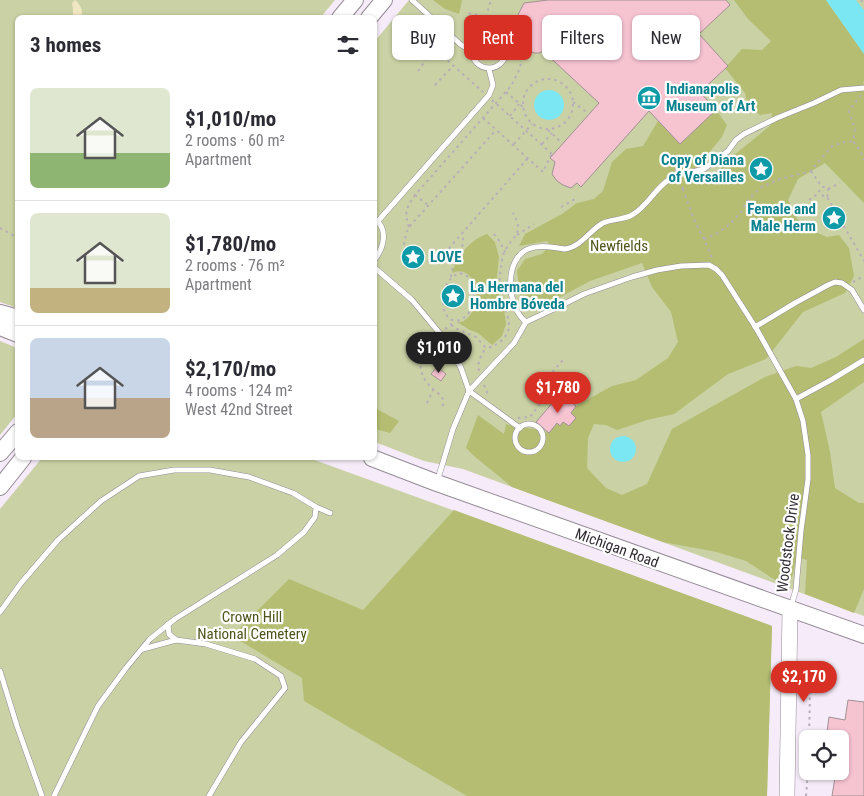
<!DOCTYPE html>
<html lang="en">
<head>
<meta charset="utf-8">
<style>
	body { margin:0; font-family:"Roboto Condensed",sans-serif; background:#f7f7f7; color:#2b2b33; height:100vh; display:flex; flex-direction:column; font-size:19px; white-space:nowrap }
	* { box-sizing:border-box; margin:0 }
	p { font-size:16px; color:#7c7c81 }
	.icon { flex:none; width:28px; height:28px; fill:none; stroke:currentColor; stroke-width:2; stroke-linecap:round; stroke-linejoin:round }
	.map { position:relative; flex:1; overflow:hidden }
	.drawer { position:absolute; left:15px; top:15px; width:362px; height:445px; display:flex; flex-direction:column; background:#fff; border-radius:8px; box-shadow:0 1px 4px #0004 }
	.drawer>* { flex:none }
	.banner { position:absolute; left:392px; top:15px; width:396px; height:45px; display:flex; gap:10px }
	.buttons { position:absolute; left:799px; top:730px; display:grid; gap:10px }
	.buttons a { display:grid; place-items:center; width:50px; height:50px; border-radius:8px; background:#fff; box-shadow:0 1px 4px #0004; font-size:25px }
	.price { position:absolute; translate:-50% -42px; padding:0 11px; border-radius:18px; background:#d93025; color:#fff; font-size:16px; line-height:32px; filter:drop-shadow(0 1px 2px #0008) }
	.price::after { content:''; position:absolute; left:50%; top:30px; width:15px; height:11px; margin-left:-8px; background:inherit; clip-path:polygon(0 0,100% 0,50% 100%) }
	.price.selected { background:#222; color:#fff }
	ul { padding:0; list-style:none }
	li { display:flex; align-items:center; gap:15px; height:125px; padding:0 15px }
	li+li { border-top:1px solid #e1e1e2 }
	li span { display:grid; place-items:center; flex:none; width:140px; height:100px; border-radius:8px; color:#555 }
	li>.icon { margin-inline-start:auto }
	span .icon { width:60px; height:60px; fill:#fffc; stroke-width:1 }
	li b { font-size:21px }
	h2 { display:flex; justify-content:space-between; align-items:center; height:60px; padding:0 15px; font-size:21px }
	.pill { padding:0 18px; border-radius:8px; background:#fff; box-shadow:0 1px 4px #0004; font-size:18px; line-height:45px }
	.pill.selected { background:#d93025; color:#fff }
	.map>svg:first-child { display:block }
</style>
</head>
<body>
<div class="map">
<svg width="864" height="796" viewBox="0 0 864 796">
	<rect width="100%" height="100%" fill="#f6ebf8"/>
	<!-- green -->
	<g fill="#cad1a4">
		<polygon points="0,0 335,0 321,17 18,18 17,308 0,302"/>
		<polygon points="409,0 864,0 864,616 463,469 424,461 375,442 375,41"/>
		<polygon points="0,341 17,348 17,414 0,435"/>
		<polygon points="42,458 309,458 772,626 767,796 0,796 0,509"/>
	</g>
	<!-- forest -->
	<g fill="#b4bd71">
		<polygon points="433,0 462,0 460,10 459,14 445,9"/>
		<path d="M734 0H826L864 54V81L863 82 864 84V203L825 163 798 179 788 200 801 226 827 237 839 235 849 248 854 276 845 293 803 312 766 359 728 374 674 414 647 420 617 430 606 425 594 424 588 438 587 468 606 488 622 495 647 484 672 429 765 377 796 366 811 368 836 357 864 339V382L821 412 830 452 835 488 859 503H864V589L854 613 805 594 807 560 797 557 792 577 786 587 746 561 717 552 663 542 512 487 474 456 466 448 478 415 504 434 506 424C520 429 536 427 549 433L557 423 563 422 569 426 576 418 571 413 576 406 612 386 636 380 668 358 678 342 671 312 652 287 642 263 590 281 555 300 540 305 522 297 519 286 517 271 525 259 542 254 550 245 547 241 519 246 525 234 562 214 577 203 594 199 603 191 612 162 626 149 643 146 658 121 680 144 716 110 727 125 722 137 708 154 695 174 713 176 733 156 771 125 772 113 760 115 753 110 747 103 745 93 725 68 742 49 762 50 771 41 748 19Z"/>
		<path d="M487 234 495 242 499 257 496 287 504 309 506 324 502 336 492 345 478 333 470 330 457 322C460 322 463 322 465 320 483 309 478 262 452 273 456 257 471 239 487 234Z"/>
		<polygon points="375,408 399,421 390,433 375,429"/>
		<polygon points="454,510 772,626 767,796 467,796 304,701 302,678 232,636 289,579 363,610"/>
	</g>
	<!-- sand -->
	<path fill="#f0e6c1" d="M75 0C80 3 84 12 81 17H73V10L72 3Z"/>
	<!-- water -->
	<g fill="#7be7f2">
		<polygon points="826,0 856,0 864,10 864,54"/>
		<circle cx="549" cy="105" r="15"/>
		<circle cx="623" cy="449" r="13"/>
	</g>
	<!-- building -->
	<g fill="#f6c3d1" stroke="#a19195">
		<polygon points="548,0 726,0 730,5 699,34 728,66 700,92 716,110 680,144 649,111 581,187 577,183 571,188 563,185 557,181 552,174 555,162 550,158 599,103 543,51 539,53 534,53 524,49 520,43 516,25 518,15 524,3"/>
		<polygon points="437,367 446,374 441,381 431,374"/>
		<polygon points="561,393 576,406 571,413 576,418 569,426 563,422 560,426 557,423 549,433 536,422"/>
		<polygon points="848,700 864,702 864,796 832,796 836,771 840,771 840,739 826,739 829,717 845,720"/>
	</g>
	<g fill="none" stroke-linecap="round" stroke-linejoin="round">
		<!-- lane casing -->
		<g stroke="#948b96" stroke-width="6">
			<g id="lane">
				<polyline points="412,0 460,44 472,52"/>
				<circle cx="489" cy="51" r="17"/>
				<polyline points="692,172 704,169 728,151 736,140 744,134 777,118 814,103 841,90 864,88"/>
				<polyline points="378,221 489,95 493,85 489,69"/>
				<path d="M375 259C384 247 388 230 376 220"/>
				<polyline points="375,268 412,300 447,342 461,368 469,391 520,428"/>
				<path d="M526 322C507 307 503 260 528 249 538 245 548 246 558 248 560 248 563 249 565 249 581 247 590 230 603 223 612 219 623 220 632 215 648 206 655 188 670 179"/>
				<polyline points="755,327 795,303 828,285 835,282 842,283 852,290 864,310"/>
				<polyline points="796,399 831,380 864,360"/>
				<circle cx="529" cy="438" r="14"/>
				<polyline points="437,482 453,429 469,391 514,343 526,322 558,307 584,294 632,277 657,270 681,266 709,265 716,269 722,275 756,328 796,399 803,421 808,455 808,479 801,531 796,589 791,607"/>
				<polyline points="316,507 330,513"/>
				<polyline points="0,612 21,583 58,540 101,501 139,476 174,470 210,470 249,477 293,493 316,507 315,517 304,532 277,555 175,619 150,639 126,668 98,706 54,796"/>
				<polyline points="168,624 169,634 176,640"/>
				<polyline points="143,649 176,640 206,644 255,659 281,676 285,688 241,742 209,796"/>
				<polyline points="0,671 17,726 42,796"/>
			</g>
		</g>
		<!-- secondary casing -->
		<g stroke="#948b96" stroke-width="16">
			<polyline id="secondary" points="787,796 790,609"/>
		</g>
		<!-- primary casing -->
		<g stroke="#948b96" stroke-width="18">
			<g id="primary">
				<polyline points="340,18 355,0"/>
				<polyline points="369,18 384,0"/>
				<polyline points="0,313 18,318"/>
				<polyline points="0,327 18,334"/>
				<polyline points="0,453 18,432"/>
				<polyline points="372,458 437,483 864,635"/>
				<polyline points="0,487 23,458"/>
			</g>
		</g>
		<!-- path -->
		<g stroke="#b7aeb9" stroke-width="2" stroke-dasharray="2.5 4" stroke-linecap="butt">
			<polyline points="861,0 864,4"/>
			<polyline points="486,17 491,0"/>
			<circle cx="433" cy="48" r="7"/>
			<polyline points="438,52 483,92"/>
			<polyline points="418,71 430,54"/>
			<circle cx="548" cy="104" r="25"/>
			<polyline points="435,85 453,66"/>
			<polyline points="506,92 523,107"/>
			<polyline points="861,95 849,111 855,129 853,141 861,152 864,160"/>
			<polyline points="492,100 553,155"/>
			<polyline points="573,102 589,114"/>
			<polyline points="510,116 519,104"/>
			<polyline points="483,118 543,172 552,153"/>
			<polyline points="548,130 563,144"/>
			<polyline points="514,144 532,124"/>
			<polyline points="542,144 552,133"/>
			<polyline points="811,171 822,187"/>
			<polyline points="683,189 693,217 699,230 704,239 712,258"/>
			<polyline points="828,189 840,183"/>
			<polyline points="415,195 429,206"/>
			<polyline points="827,197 829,192 827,187 822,187 819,191 821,195 827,197 864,261"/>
			<polyline points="809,200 819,193"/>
			<polyline points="561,207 577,198"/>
			<path d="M409 227C404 213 406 208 415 195L511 86C516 76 524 65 520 53 519 49 516 46 515 42 513 35 512 30 509 23L497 19 467 13"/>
			<polyline points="0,228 18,238"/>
			<polyline points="494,234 500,242 505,252"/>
			<polyline points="517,235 534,224"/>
			<polyline points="704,239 716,234 730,224 741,212 748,200 761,187 780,179 811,171 832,146 845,142 853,141"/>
			<circle cx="413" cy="257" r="9"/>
			<polyline points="408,250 404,244 406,234 409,227 496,130"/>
			<path d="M421 261C432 263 436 261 444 254L528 158"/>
			<path d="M460 273 467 276C472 283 474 288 473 297 473 301 473 305 471 309 467 318 455 326 447 316 442 310 443 300 444 293 446 283 450 277 460 273Z"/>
			<path d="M451 277C451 264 462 255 463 242 463 239 463 236 462 233"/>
			<polyline points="853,282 864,276"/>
			<circle cx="451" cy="296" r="4.5"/>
			<polyline points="456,297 495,302 503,301"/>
			<path d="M451 325 457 329 476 337 486 348C493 347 498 344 503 339 515 327 506 314 502 300 499 287 499 275 502 262 502 258 503 254 505 251 513 235 525 234 513 213"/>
			<polyline points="445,329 451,325 451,319"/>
			<path d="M433 337C419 351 415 371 430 386 433 390 439 393 442 397 444 400 443 405 442 408"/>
			<path d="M479 371C477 362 481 355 486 348"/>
			<polyline points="484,385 489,397"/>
			<polyline points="427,403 433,390"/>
			<polyline points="518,418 530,417 556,383 548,377 563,360"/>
			<polyline points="809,739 810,691 813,683 812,677"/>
			<polyline points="806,796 808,771"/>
		</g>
		<!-- lane -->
		<use href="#lane" stroke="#fff" stroke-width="5"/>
		<!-- secondary -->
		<use href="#secondary" stroke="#fff" stroke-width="15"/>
		<!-- primary -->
		<use href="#primary" stroke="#fff" stroke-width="16"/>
		<!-- path-bridge -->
		<polyline stroke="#b7aeb9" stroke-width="2" stroke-dasharray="2.5 4" stroke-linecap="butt" points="675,169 683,189"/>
	</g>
	<!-- icons -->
	<defs>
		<g id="museum-disc" transform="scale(1.25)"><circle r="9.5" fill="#0f9aa8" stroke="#fff"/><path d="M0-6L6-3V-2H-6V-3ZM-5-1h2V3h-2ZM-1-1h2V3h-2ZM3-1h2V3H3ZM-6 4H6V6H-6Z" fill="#fff"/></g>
		<g id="sight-disc" transform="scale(1.25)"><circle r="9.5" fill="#0f9aa8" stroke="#fff"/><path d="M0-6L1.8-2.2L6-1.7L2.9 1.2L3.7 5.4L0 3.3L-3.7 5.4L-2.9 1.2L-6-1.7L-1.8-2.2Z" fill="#fff"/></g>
	</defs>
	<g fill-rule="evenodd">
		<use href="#museum-disc" x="649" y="98"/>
		<use href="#sight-disc" x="761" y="169"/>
		<use href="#sight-disc" x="834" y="218"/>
		<use href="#sight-disc" x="413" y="257"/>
		<use href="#sight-disc" x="453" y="296"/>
	</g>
	<g text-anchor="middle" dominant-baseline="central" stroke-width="4.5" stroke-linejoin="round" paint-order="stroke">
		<!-- culture labels -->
		<g font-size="15" font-weight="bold" fill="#0d838f" stroke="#fff" text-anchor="start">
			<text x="666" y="89">Indianapolis<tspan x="666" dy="17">Museum of Art</tspan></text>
			<text x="744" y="160" text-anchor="end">Copy of Diana<tspan x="744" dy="17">of Versailles</tspan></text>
			<text x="816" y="209" text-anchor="end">Female and<tspan x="816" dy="17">Male Herm</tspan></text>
			<text x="430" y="257">LOVE</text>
			<text x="470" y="287">La Hermana del<tspan x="470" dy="17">Hombre Bóveda</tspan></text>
		</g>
		<!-- park labels -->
		<g font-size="15" fill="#50551d" stroke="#fff">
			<text x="619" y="246">Newfields</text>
			<text x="252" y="617">Crown Hill<tspan x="252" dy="17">National Cemetery</tspan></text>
		</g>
		<!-- street labels -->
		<g font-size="15" fill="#302c31" stroke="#fff">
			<text transform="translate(788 543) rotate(-83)">Woodstock Drive</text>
			<text transform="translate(617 548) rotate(20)">Michigan Road</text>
		</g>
	</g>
</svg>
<div class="buttons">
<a><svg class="icon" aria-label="locate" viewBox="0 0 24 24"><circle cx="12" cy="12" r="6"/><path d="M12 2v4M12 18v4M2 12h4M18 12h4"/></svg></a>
</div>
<b class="price selected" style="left:439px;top:374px">$1,010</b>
<b class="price" style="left:558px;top:414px">$1,780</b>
<b class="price" style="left:804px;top:703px">$2,170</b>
<div class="banner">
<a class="pill">Buy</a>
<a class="pill selected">Rent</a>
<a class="pill">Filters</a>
<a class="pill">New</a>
</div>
<section class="drawer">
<h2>3 homes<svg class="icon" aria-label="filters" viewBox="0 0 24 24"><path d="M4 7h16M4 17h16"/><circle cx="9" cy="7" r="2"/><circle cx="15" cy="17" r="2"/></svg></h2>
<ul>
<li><span style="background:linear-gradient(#dfe7d0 65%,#8fb573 0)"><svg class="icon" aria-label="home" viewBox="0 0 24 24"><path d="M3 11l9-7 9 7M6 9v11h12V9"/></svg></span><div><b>$1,010/mo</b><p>2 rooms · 60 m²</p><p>Apartment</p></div></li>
<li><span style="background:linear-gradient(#dfe7d0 75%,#c2b280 0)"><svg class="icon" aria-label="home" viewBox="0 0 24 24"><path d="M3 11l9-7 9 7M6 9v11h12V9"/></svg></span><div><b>$1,780/mo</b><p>2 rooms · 76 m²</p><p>Apartment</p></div></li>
<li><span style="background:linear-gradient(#c9d6e8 60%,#b9a48a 0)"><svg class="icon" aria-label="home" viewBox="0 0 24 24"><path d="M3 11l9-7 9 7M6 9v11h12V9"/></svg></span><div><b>$2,170/mo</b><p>4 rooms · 124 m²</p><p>West 42nd Street</p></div></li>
</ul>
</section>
</div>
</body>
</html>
